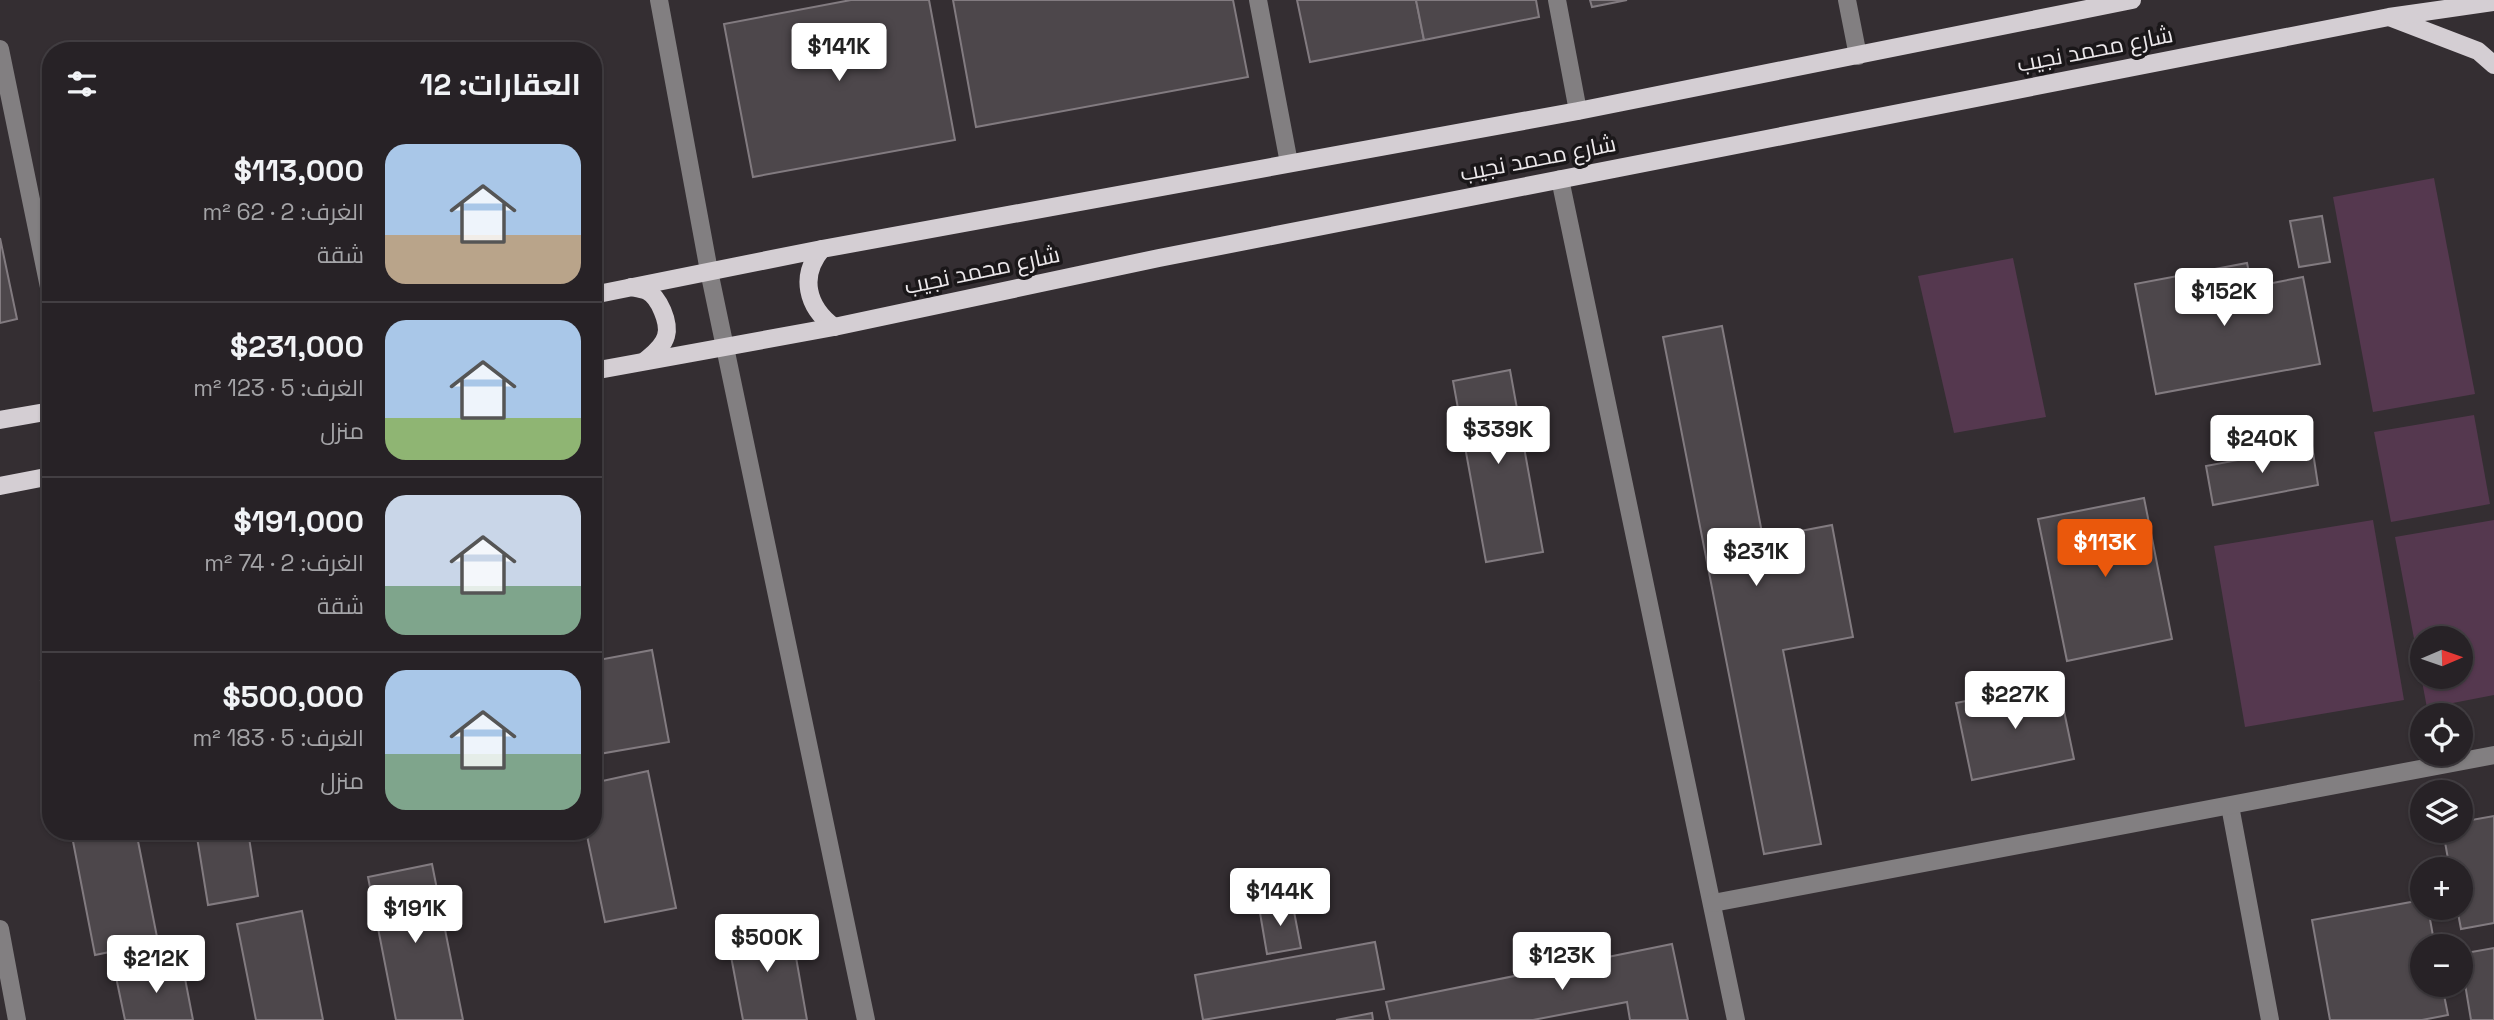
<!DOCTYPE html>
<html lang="ar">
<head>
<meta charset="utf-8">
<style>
	body { margin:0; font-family:"Space Grotesk",Cairo,sans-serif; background:#2f2a2e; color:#f1f3f6; direction:rtl; height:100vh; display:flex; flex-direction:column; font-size:26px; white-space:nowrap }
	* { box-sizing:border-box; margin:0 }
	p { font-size:23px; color:#a4a4a7 }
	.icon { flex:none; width:38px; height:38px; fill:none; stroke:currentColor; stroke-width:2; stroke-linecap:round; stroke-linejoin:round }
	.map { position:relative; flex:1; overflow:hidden; direction:ltr }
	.side { position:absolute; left:42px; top:42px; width:560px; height:798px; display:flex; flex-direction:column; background:#272226; border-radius:28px; box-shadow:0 2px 5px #0004,0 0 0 2px #433f43; direction:rtl }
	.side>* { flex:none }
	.needle { width:46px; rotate:88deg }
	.buttons { position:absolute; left:2410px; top:626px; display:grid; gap:14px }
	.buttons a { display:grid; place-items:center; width:63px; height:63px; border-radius:50%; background:#272226; box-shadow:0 2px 5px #0004,0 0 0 2px #433f43; font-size:35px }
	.price { position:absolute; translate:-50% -60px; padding:0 16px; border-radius:7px; background:#fff; color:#222; font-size:23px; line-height:46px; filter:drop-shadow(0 2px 4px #0008) }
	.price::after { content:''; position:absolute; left:50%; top:42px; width:21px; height:16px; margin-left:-10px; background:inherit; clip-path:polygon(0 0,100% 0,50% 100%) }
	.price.on { background:#ea580c; color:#fff }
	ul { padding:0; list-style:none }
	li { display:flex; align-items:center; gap:21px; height:175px; padding:0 21px }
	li+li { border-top:2px solid #433f43 }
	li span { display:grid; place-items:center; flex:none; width:196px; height:140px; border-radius:21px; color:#555 }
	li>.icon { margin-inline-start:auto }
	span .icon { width:84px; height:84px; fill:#fffc; stroke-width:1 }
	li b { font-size:30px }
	h2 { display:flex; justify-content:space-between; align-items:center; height:84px; padding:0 21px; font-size:30px }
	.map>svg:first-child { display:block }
</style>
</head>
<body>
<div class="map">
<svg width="2494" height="1020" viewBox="0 0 2494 1020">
	<rect width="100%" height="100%" fill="#342e32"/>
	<!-- green -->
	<g fill="#55384f" fill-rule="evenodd">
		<polygon points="2434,178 2475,394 2373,412 2333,197"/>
		<polygon points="2013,258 2046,417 1954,433 1918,276"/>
		<polygon points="2474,415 2490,504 2391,522 2374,432"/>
		<polygon points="2373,520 2404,700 2245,727 2214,546"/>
		<path d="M2494 520V695L2427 708 2395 537ZM2422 639H2460V677H2422Z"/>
	</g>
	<!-- building -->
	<g fill="#4d474b" stroke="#827b80" stroke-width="2">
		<polygon points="851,0 929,0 955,140 753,177 724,24"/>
		<polygon points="953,0 1233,0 1248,77 976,127"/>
		<polygon points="1297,0 1416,0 1424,40 1310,62"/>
		<polygon points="1416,0 1536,0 1539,17 1424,40"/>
		<polygon points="1590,0 1627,0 1592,7"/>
		<polygon points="2322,216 2330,262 2299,267 2290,221"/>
		<polygon points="0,238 17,319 0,323"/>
		<polygon points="2247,263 2252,287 2303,277 2320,364 2156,394 2135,284"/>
		<polygon points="1722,326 1763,538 1832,525 1853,637 1783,650 1821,844 1764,854 1663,337"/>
		<polygon points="1510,370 1543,552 1486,562 1453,381"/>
		<polygon points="2312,446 2318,485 2213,505 2206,466"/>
		<polygon points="2144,498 2172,639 2067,661 2038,519"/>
		<polygon points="652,650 669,742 599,754 593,724 593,661"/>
		<polygon points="51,680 51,728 41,681"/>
		<polygon points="2058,682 2074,759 1972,780 1956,703"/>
		<polygon points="648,771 676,908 605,922 586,831 593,831 593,783"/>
		<polygon points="2494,816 2494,923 2461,929 2457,908 2460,908 2460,870 2450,870 2443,831 2460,831 2460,822"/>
		<polygon points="71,831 136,831 158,942 95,955"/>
		<polygon points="196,831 248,831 258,896 208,905"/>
		<polygon points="432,864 463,1020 396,1020 368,877"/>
		<polygon points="2422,900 2422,908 2428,908 2435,947 2422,947 2422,985 2442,985 2448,1015 2422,1020 2330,1020 2312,920"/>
		<polygon points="1292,901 1301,948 1267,954 1259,907"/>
		<polygon points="302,911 323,1020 256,1020 237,924"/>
		<polygon points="790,923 807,1020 743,1020 727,935"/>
		<polygon points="1375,942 1384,989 1203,1020 1195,975"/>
		<polygon points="1672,944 1688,1020 1630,1020 1627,1002 1533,1020 1390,1020 1386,1002"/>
		<polygon points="2494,948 2494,1020 2471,1020 2460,954"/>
		<polygon points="182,963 193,1020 125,1020 116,977"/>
		<polygon points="1372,1013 1373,1020 1336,1020"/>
	</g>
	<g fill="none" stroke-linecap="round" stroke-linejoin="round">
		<!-- minor -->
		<g stroke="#827f81" stroke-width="18">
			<polyline points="659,0 709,271 866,1020"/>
			<polyline points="1258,0 1289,163"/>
			<polyline points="1557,0 1578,111"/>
			<polyline points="1847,0 1858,56"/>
			<polyline points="0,49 51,297"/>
			<polyline points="1560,179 1736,1020"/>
			<polyline points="2230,806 2270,1020"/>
			<polyline points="1713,903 2494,755"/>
			<polyline points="0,929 17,1020"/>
		</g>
		<!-- major -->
		<g stroke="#d4ced3" stroke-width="18">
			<polyline points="2392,18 2478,51 2494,65"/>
			<path d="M822 249C799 276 807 307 834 327"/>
			<path d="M631 287C636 288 643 289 647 291 659 297 670 323 666 336 663 347 653 354 645 361"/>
			<polyline points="593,295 822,249 1578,111 2132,0"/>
			<polyline points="593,371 834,327 1159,258 2389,17 2494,2"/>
			<polyline points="0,420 51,411"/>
			<polyline points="0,486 51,476"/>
		</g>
	</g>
	<g text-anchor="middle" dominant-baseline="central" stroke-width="7" stroke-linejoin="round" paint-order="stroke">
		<!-- street labels -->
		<g font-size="23" fill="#ece8eb" stroke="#1a1719">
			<text transform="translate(2095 49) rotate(-11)">شارع محمد نجيب</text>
			<text transform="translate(1538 158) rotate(-11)">شارع محمد نجيب</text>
			<text transform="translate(982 270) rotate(-12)">شارع محمد نجيب</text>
		</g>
	</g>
</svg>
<div class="buttons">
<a><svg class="needle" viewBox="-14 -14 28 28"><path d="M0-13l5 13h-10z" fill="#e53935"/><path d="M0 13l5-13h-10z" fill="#a4a4a7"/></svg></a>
<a><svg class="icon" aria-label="locate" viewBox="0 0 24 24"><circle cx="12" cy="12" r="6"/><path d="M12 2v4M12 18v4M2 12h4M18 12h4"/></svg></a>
<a><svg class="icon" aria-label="layers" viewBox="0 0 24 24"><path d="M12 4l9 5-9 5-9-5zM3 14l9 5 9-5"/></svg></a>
<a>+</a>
<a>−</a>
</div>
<b class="price" style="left:839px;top:83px">$141K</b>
<b class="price" style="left:2224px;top:328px">$152K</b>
<b class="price" style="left:1498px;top:466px">$339K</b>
<b class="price" style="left:2262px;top:475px">$240K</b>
<b class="price on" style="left:2105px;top:579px">$113K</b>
<b class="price" style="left:1756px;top:588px">$231K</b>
<b class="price" style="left:2015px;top:731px">$227K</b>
<b class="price" style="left:1280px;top:928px">$144K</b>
<b class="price" style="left:415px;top:945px">$191K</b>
<b class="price" style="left:767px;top:974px">$500K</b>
<b class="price" style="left:1562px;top:992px">$123K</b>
<b class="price" style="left:156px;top:995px">$212K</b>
<section class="side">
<h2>العقارات: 12<svg class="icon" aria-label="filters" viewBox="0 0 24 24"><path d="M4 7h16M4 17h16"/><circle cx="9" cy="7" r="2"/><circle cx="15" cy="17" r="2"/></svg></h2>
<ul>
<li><span style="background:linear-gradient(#a9c7e8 65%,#b9a48a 0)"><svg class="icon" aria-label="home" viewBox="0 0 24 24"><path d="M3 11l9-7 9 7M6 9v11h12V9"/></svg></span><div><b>$113,000</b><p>الغرف: 2 · 62 m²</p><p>شقة</p></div></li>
<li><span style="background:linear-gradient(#a9c7e8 70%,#8fb573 0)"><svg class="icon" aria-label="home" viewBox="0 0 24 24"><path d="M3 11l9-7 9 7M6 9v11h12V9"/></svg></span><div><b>$231,000</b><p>الغرف: 5 · 123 m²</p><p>منزل</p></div></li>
<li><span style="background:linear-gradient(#c9d6e8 65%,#7fa58c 0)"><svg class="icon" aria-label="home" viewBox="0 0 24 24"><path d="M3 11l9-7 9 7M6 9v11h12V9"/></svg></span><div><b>$191,000</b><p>الغرف: 2 · 74 m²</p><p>شقة</p></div></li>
<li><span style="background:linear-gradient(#a9c7e8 60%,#7fa58c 0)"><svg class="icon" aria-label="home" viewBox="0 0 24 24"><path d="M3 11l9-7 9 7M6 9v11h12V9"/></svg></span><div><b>$500,000</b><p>الغرف: 5 · 183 m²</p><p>منزل</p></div></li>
</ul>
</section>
</div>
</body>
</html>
